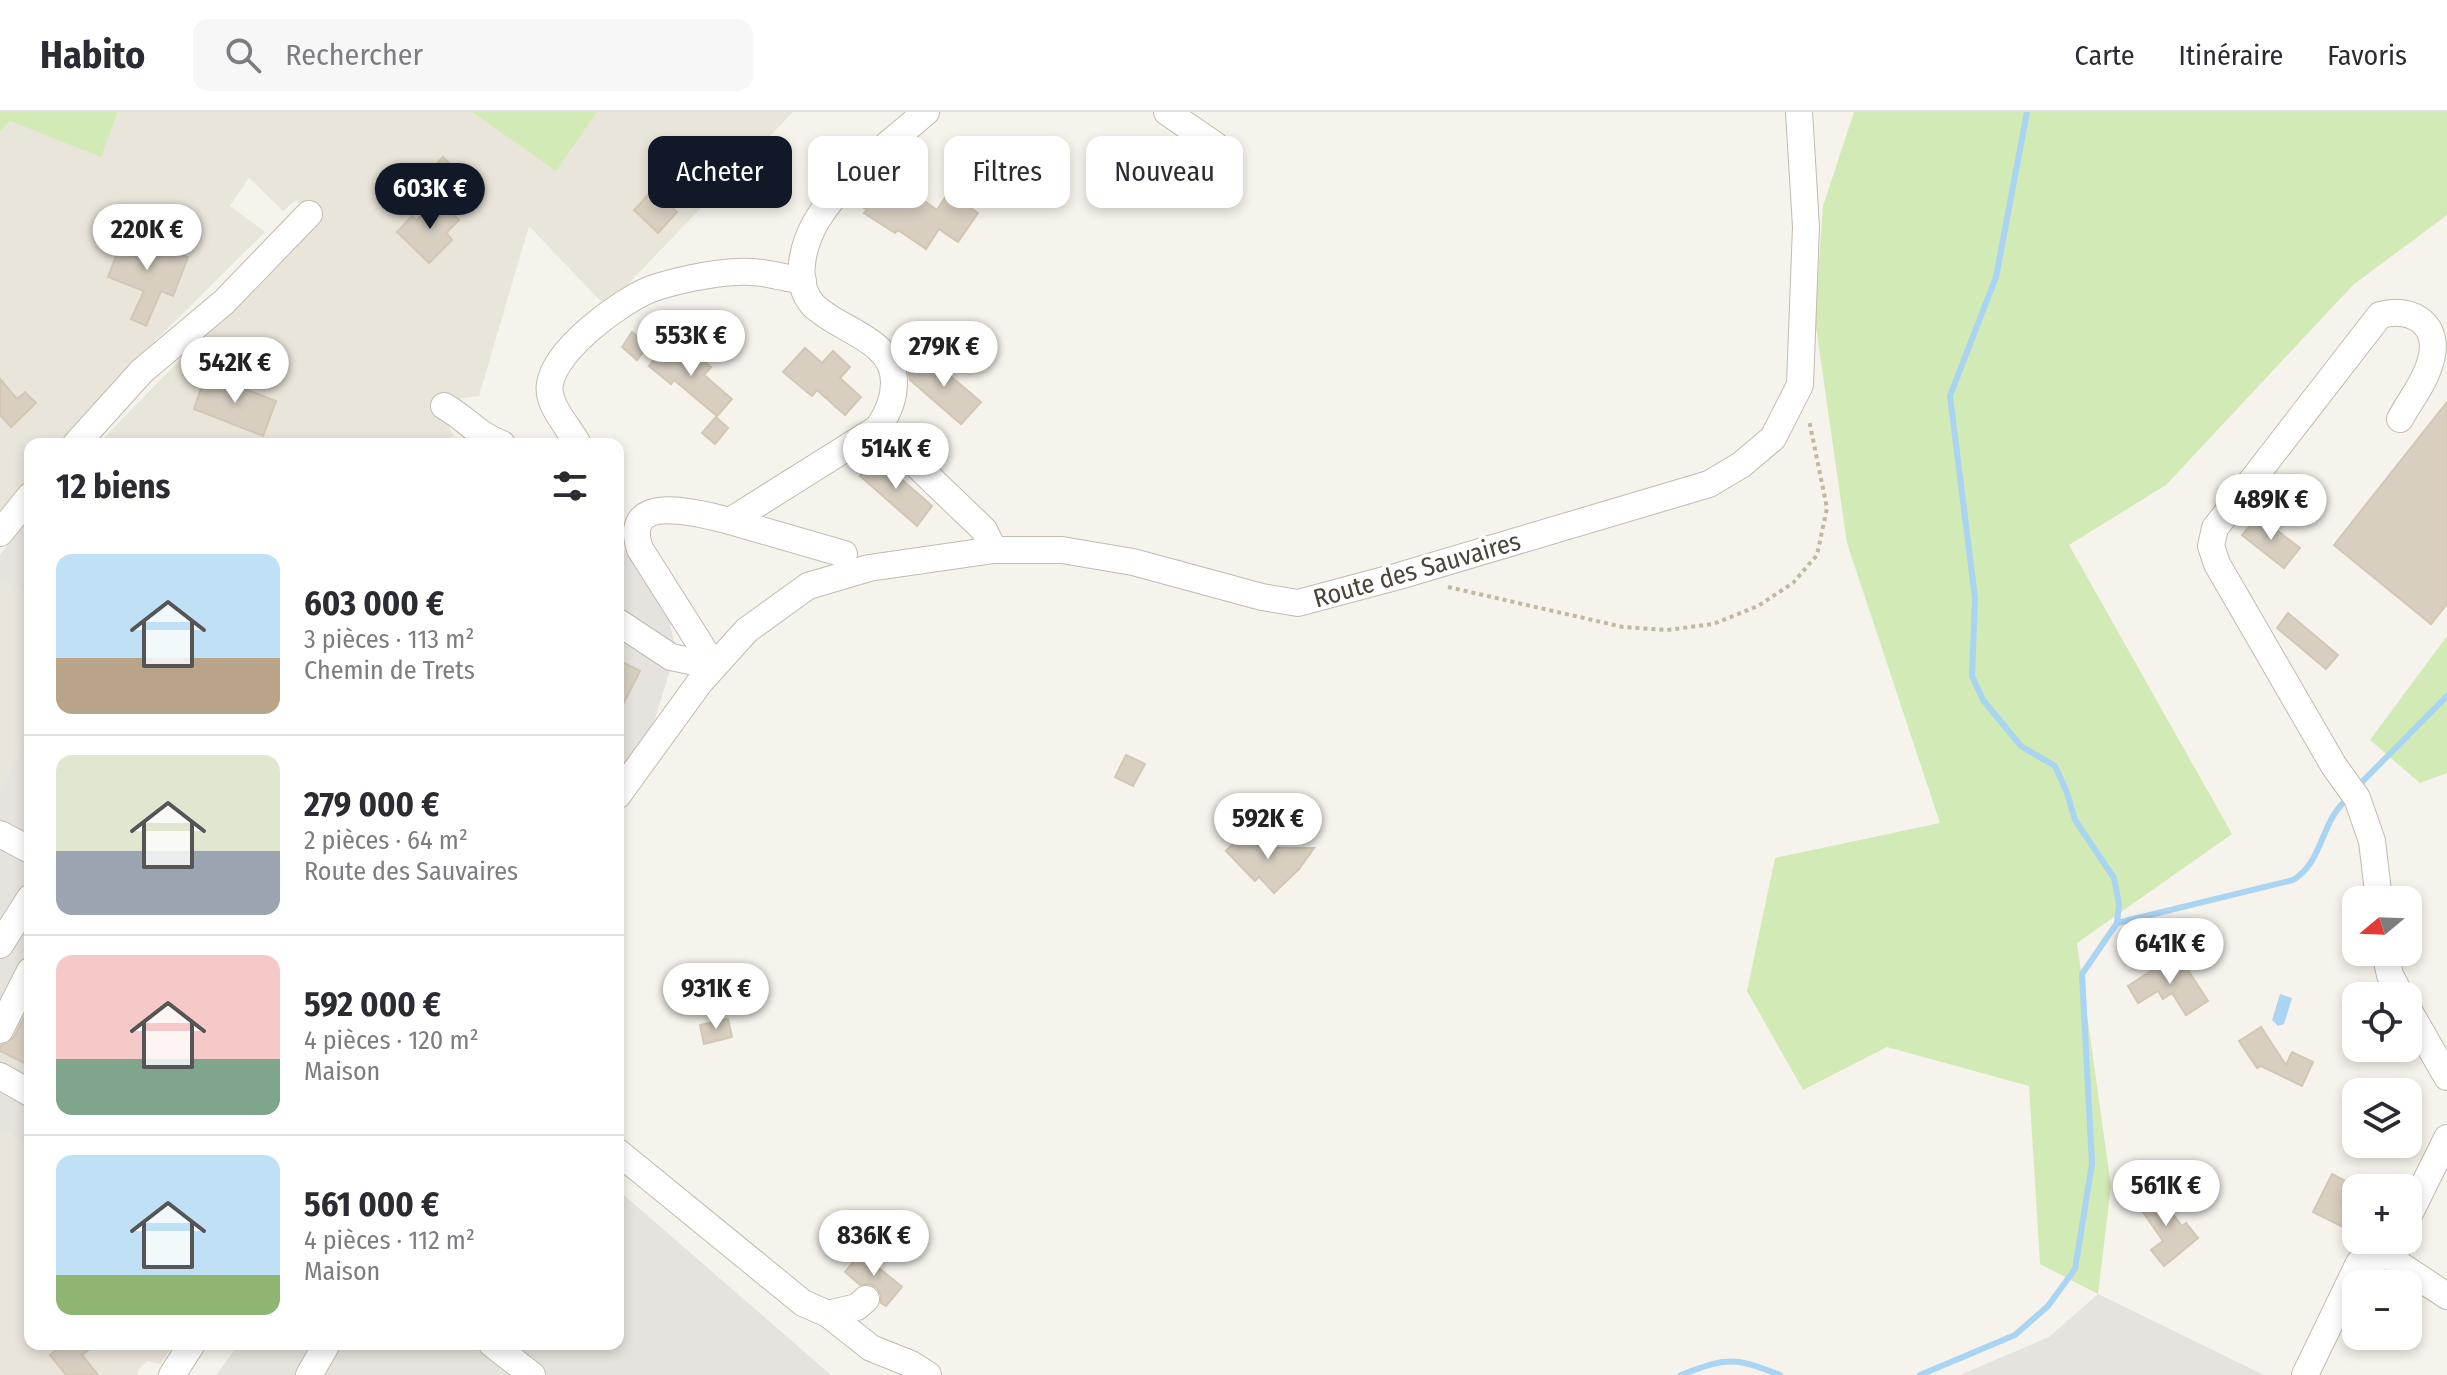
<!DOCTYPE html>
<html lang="fr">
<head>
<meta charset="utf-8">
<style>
	body { margin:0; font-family:"Fira Sans Condensed",sans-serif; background:#f7f7f7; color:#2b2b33; height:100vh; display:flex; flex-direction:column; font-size:30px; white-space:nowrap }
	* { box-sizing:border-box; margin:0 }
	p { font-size:26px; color:#7c7c81 }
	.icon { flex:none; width:44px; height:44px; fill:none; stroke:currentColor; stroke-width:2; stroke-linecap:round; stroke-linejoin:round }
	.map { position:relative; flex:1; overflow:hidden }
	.side { position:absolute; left:24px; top:326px; width:600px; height:912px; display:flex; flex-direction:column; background:#fff; border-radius:16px; box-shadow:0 4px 12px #0003 }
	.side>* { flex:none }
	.top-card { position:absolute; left:648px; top:24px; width:760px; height:72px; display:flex; gap:16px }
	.needle { width:52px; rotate:251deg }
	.fabs { position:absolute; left:2342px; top:774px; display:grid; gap:16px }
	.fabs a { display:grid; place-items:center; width:80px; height:80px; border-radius:16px; background:#fff; box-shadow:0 4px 12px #0003; font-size:40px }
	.price { position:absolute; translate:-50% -68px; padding:0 18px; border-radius:28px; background:#fff; color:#222; font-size:26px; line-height:52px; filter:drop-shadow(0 2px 4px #0008) }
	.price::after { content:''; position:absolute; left:50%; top:48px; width:24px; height:18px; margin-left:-12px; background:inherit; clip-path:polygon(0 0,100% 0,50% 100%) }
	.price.selected { background:#111827; color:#fff }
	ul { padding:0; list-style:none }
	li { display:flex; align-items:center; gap:24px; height:200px; padding:0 32px }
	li+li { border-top:2px solid #e1e1e2 }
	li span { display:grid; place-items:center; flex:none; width:224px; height:160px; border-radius:16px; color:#555 }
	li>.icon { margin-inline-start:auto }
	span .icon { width:96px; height:96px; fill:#fffc; stroke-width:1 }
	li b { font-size:34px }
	h2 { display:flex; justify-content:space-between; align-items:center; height:96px; padding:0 32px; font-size:34px }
	.pill { padding:0 28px; border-radius:16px; background:#fff; box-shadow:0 4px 12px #0003; font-size:28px; line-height:72px }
	.pill.selected { background:#111827; color:#fff }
	header { display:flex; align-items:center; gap:48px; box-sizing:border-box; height:112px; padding:0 40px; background:#fff; border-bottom:2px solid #e1e1e2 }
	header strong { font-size:38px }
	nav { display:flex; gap:44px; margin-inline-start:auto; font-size:28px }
	.search { width:560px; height:72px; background:#f7f7f7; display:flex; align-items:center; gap:20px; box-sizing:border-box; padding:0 28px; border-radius:16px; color:#7c7c81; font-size:30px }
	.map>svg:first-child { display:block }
</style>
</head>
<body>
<header>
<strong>Habito</strong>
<div class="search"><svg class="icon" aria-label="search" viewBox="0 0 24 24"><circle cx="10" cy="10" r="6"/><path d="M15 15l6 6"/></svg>Rechercher</div>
<nav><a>Carte</a><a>Itinéraire</a><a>Favoris</a></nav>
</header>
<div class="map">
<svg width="2447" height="1263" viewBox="0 0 2447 1263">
	<rect width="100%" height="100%" fill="#f6f3ec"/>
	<!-- residential -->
	<g fill="#eae5da">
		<polygon points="118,0 472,0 556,58 597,0 793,0 606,195 529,114 479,284 450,288 445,308 454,324 433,332 413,332 409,329 389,332 98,332 316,108 296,88 283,99 249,66 230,94 265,120 141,243 64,332 30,332 30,371 0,405 0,20 10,9 101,44"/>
		<polygon points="0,468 30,483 30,618 0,680"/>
		<polygon points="0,1017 30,1033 30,1232 174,1232 160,1252 147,1249 138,1258 138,1263 0,1263"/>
	</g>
	<!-- industrial -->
	<g fill="#e6e2dd">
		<polygon points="30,406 30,483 0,468 0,443"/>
		<polygon points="618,430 665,488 676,539 648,629 618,667"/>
		<polygon points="30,618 30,1033 0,1017 0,680"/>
		<polygon points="618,1078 831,1263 216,1263 239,1232 618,1232"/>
		<polygon points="2098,1182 2264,1263 1960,1263 2049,1225"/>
	</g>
	<!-- green -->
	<g fill="#d2eab5">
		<polygon points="0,0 118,0 101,45 10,9 0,20"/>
		<polygon points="472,0 597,0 556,59"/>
		<polygon points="1854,0 2447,0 2447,103 2353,173 2166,373 2069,433 2232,722 2077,831 2111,1074 2098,1182 2040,1152 2029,974 1887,935 1803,978 1747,879 1775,746 1940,711 1847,431 1815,208 1823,94"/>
		<polygon points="2447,524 2447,661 2420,671 2370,628"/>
	</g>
	<!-- water -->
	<polygon fill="#a9d4f2" points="2280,882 2292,886 2284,912 2278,914 2272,908"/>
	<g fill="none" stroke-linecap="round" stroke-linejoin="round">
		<!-- stream -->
		<g stroke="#a9d4f2" stroke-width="6">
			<polyline points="2027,0 1996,165 1950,284 1975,486 1972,564 1983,588 2021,634 2055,654 2066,678 2075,708 2114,766 2119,792 2117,811"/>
			<polyline points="2357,675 2447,584"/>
			<path d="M1681 1263C1728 1245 1734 1245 1780 1263"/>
			<path d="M1920 1263 2015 1223 2048 1194 2075 1157 2092 1052 2082 862 2117 811 2293 768C2321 752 2321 714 2342 692"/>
		</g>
	</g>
	<!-- building -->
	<g fill="#d8cfc1" stroke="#d3c7b4" stroke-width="2">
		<polygon points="443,45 468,69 451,88 424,65"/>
		<polygon points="869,70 891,82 899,71 937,98 948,81 978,101 958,130 939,117 926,137 898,118 895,121 864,101 867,98 854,89"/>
		<polygon points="653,78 677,100 658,121 634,98"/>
		<polygon points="436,86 459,108 446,121 452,128 429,151 397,120 412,104 417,108"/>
		<polygon points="125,121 188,145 173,184 161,179 146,214 131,207 144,179 108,165"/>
		<polygon points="632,220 648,234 637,248 622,235"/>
		<polygon points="667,231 688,249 695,241 711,255 704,263 732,287 717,304 674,268 671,272 649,254"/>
		<polygon points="805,236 822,251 833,239 850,255 840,266 861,285 845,303 817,278 812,284 783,260"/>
		<polygon points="925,242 981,290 961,312 910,268 909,261"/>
		<polygon points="206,262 276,289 263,324 194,297"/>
		<polygon points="0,267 17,287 25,280 36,291 11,315 0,303"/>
		<polygon points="2447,290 2447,492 2431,512 2334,433"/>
		<polygon points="716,305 728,316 715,332 702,321"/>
		<polygon points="876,345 932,394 917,414 860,364"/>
		<polygon points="2258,404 2300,436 2284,456 2242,423"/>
		<polygon points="2288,501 2338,543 2326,557 2277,516"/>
		<polygon points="618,548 640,559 618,602"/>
		<polygon points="1126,643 1145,652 1133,674 1115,665"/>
		<polygon points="1247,718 1265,736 1314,736 1299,757 1274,781 1259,765 1255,769 1226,739"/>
		<polygon points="2169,847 2176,857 2184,852 2208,889 2186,903 2172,881 2163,887 2158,879 2138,891 2128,874"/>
		<polygon points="30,894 30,954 0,939 1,934 14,925"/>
		<polygon points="728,907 732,925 704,932 700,913"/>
		<polygon points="2261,915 2286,953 2292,940 2313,950 2302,974 2261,954 2257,956 2239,929"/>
		<polygon points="2332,1062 2351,1072 2341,1091 2356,1098 2356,1104 2349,1118 2313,1100"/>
		<polygon points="2153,1077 2182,1114 2186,1111 2198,1126 2164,1154 2151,1138 2163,1129 2136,1090"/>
		<polygon points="861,1141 902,1175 886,1194 881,1191 881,1183 877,1176 870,1172 860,1173 845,1160"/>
		<polygon points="64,1232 96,1232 82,1243 98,1263 66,1263 50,1243"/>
	</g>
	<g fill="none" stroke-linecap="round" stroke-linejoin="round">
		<!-- minor casing -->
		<g stroke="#c2bbae" stroke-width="28">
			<g id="minor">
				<polyline points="1167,0 1215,33"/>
				<path d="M444 294C467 307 476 322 502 332"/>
				<polyline points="878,316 984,418 994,438"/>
				<polyline points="76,332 142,259 224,190 309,102"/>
				<path d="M578 332C569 315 546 292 550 272 555 237 621 189 651 177 674 169 711 161 736 160 758 158 781 165 803 169"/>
				<polyline points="730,409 844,442"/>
				<polyline points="0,421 30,384"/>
				<polyline points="618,510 671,545 714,554"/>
				<path d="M714 554 640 437C620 378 702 402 730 409L878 316C887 303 894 287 894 271 895 228 840 219 814 194 792 171 803 132 817 108 844 64 888 33 926 0"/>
				<polyline points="618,683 700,570 747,518 808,474 869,456 994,438 1062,438 1133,450 1262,485 1298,491 1399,464 1709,372 1741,353 1773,326 1800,273 1806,115 1799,0"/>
				<polyline points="0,722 30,738"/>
				<path d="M2379 788 2372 729 2357 686 2334 654 2217 452 2211 434 2215 416 2380 203C2414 194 2442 214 2430 251 2425 270 2409 290 2400 307"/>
				<polyline points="0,833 30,786"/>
				<polyline points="2385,840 2390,863 2401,884"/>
				<polyline points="2408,897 2447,965"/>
				<polyline points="0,918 30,859"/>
				<polyline points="0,964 30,981"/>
				<polyline points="618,1040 803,1191 828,1202 871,1236 911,1252 928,1263"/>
				<polyline points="2408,1105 2447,1026"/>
				<polyline points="2397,1128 2394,1135 2397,1151 2447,1184"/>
				<polyline points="828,1202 857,1195 866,1187"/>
				<polyline points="492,1232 532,1263"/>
				<polyline points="172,1263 192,1232"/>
				<polyline points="309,1263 327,1232"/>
				<polyline points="2305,1263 2359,1151 2394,1142"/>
			</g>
		</g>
		<!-- path -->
		<polyline stroke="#c4b79f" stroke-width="4" stroke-dasharray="4 4" stroke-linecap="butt" points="1448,475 1623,515 1667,518 1713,512 1758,494 1793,471 1817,443 1827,396 1809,308"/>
		<!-- minor -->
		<use href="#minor" stroke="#fff" stroke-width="26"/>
	</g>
	<g text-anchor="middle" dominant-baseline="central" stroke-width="7" stroke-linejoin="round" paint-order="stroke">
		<!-- street labels -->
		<g font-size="26" fill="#4b4439" stroke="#fff">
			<text transform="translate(1417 458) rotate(-16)">Route des Sauvaires</text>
		</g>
	</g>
</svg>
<div class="fabs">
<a><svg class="needle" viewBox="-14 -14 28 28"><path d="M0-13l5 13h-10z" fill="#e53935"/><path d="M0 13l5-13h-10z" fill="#7c7c81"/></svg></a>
<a><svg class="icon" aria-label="locate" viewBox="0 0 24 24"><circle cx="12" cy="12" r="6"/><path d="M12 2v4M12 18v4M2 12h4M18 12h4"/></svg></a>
<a><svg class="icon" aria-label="layers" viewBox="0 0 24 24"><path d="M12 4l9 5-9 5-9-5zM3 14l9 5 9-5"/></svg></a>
<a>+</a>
<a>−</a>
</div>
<b class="price selected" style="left:430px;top:119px">603K €</b>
<b class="price" style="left:147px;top:160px">220K €</b>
<b class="price" style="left:691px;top:266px">553K €</b>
<b class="price" style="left:944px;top:277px">279K €</b>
<b class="price" style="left:235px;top:293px">542K €</b>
<b class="price" style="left:896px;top:379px">514K €</b>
<b class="price" style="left:2271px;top:430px">489K €</b>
<b class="price" style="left:1268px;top:749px">592K €</b>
<b class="price" style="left:2170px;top:874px">641K €</b>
<b class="price" style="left:716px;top:919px">931K €</b>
<b class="price" style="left:2166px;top:1116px">561K €</b>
<b class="price" style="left:874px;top:1166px">836K €</b>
<div class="top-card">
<a class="pill selected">Acheter</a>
<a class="pill">Louer</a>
<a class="pill">Filtres</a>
<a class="pill">Nouveau</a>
</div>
<section class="side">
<h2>12 biens<svg class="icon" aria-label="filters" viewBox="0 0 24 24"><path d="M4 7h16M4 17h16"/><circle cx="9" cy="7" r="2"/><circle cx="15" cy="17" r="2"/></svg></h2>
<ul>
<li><span style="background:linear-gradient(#bfe0f5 65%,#b9a48a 0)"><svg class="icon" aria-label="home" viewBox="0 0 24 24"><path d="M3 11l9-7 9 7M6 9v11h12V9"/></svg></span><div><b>603 000 €</b><p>3 pièces · 113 m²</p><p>Chemin de Trets</p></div></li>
<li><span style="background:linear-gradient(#dfe7d0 60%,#9aa5b1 0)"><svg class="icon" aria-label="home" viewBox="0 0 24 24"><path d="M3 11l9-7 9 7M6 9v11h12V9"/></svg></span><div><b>279 000 €</b><p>2 pièces · 64 m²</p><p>Route des Sauvaires</p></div></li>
<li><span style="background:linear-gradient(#f6c9c9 65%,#7fa58c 0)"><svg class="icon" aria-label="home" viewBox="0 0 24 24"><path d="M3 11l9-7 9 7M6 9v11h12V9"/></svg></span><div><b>592 000 €</b><p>4 pièces · 120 m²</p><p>Maison</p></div></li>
<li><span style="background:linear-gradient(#bfe0f5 75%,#8fb573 0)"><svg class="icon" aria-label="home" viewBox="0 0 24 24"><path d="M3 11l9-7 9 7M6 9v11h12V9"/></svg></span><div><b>561 000 €</b><p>4 pièces · 112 m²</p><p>Maison</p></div></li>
</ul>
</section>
</div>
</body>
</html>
